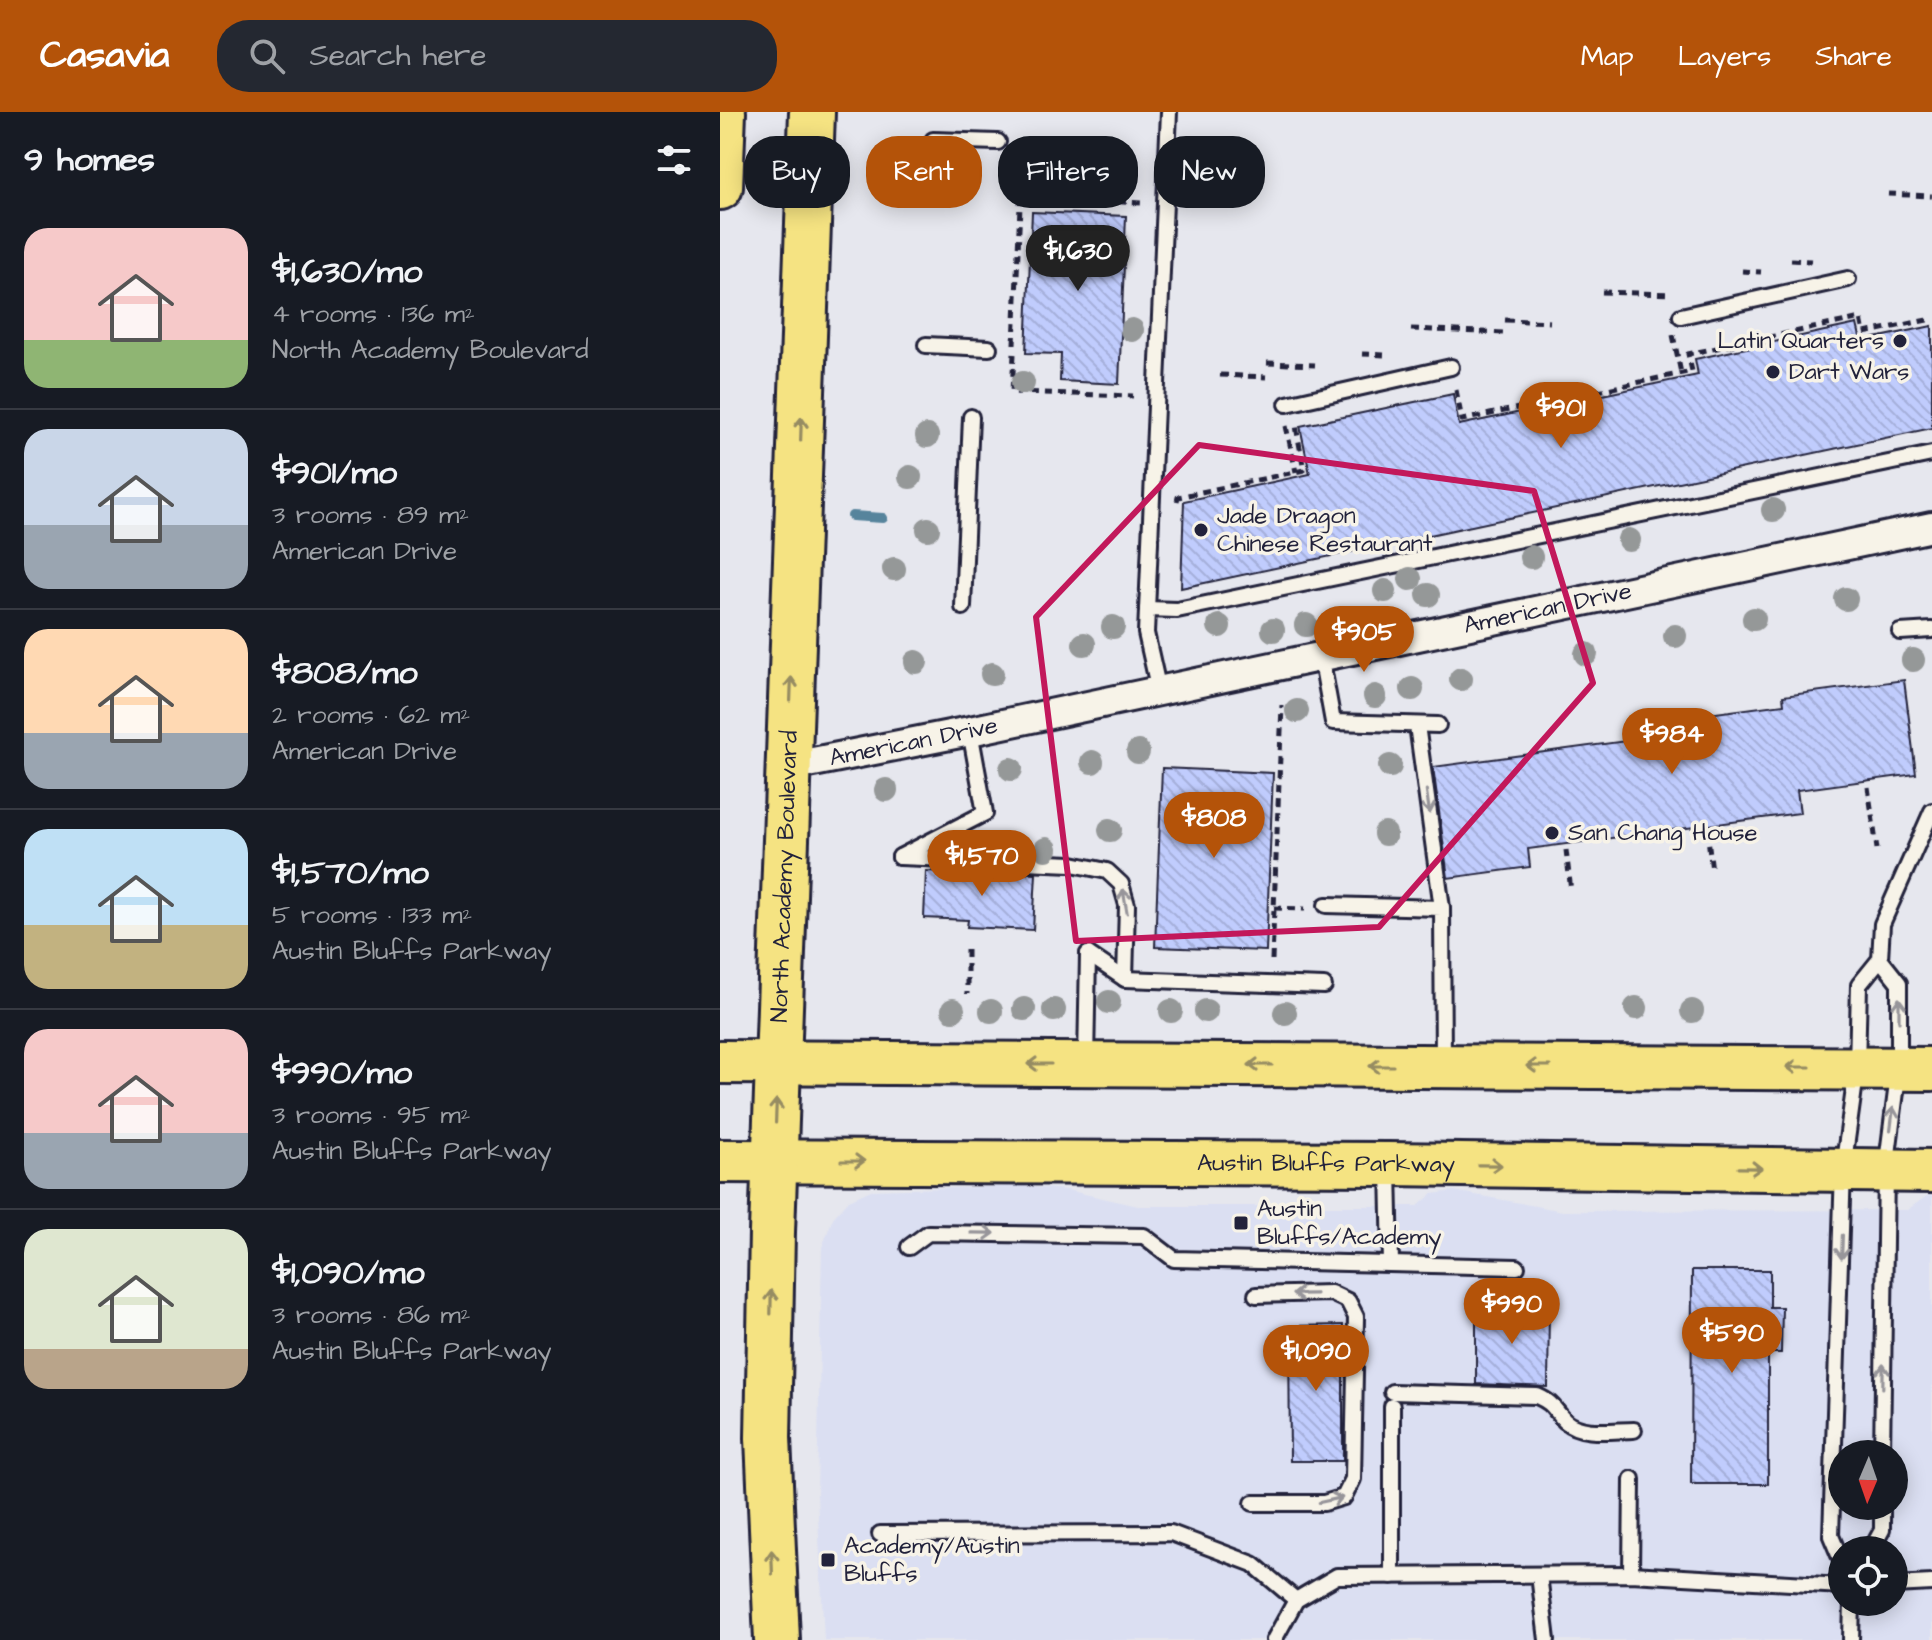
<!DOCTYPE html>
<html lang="en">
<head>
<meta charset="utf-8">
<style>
	body { margin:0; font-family:"Architects Daughter",sans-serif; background:#242831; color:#f1f3f6; height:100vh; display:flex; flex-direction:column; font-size:30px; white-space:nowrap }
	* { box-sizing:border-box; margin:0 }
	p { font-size:26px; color:#9ea1a6 }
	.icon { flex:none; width:44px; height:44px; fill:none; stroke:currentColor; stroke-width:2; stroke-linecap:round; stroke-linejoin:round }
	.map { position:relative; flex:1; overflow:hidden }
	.panel { display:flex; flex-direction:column; background:#171b24; width:720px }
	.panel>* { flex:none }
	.top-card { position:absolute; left:24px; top:24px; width:760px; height:72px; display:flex; gap:16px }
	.needle { width:52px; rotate:182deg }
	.tools { position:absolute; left:1108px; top:1328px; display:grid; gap:16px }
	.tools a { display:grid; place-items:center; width:80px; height:80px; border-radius:50%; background:#171b24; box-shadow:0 4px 20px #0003; font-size:40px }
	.price { position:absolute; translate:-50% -68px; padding:0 18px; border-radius:28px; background:#b45309; color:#fff; font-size:26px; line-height:52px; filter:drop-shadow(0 2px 4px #0008) }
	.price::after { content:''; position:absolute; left:50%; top:48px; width:24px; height:18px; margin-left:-12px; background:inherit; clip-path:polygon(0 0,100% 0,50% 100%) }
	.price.on { background:#222; color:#fff }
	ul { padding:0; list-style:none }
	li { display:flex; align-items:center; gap:24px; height:200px; padding:0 24px }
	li+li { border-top:2px solid #363941 }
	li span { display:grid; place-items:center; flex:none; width:224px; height:160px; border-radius:24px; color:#555 }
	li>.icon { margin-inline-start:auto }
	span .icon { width:96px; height:96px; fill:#fffc; stroke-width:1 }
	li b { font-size:34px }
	h2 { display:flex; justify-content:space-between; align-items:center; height:96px; padding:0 24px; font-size:34px }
	.chip { padding:0 28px; border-radius:32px; background:#171b24; box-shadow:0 4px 20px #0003; font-size:28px; line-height:72px }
	.chip.on { background:#b45309; color:#fff }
	header { display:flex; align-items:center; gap:48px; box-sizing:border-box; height:112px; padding:0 40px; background:#b45309; color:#fff }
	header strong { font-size:38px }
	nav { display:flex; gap:44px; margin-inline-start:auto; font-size:28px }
	.search { width:560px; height:72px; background:#242831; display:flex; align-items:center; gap:20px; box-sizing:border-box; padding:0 28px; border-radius:32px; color:#9ea1a6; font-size:30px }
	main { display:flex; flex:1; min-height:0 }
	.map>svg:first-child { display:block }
</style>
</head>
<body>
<header>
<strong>Casavia</strong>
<div class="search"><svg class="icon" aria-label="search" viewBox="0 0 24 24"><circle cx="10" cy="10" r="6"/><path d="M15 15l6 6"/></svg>Search here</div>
<nav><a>Map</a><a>Layers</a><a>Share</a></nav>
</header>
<main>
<section class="panel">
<h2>9 homes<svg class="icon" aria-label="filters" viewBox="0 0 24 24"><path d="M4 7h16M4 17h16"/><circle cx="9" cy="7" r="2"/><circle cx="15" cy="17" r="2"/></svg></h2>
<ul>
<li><span style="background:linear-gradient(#f6c9c9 70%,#8fb573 0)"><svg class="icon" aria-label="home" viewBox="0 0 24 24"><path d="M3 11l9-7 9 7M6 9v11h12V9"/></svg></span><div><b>$1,630/mo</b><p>4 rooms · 136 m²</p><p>North Academy Boulevard</p></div></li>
<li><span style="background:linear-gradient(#c9d6e8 60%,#9aa5b1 0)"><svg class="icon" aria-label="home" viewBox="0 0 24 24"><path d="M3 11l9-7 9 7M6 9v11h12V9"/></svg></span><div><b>$901/mo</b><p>3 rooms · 89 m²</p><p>American Drive</p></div></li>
<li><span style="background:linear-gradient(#ffd9b3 65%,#9aa5b1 0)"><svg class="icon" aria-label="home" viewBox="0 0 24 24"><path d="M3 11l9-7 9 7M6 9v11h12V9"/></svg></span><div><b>$808/mo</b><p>2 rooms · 62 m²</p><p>American Drive</p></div></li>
<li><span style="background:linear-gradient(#bfe0f5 60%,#c2b280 0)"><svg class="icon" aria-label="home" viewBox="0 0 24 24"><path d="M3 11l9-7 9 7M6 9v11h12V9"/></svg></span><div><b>$1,570/mo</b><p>5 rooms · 133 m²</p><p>Austin Bluffs Parkway</p></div></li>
<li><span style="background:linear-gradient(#f6c9c9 65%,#9aa5b1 0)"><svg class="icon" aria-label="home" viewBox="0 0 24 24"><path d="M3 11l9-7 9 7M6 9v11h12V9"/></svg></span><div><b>$990/mo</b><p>3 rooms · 95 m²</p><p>Austin Bluffs Parkway</p></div></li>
<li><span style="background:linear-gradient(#dfe7d0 75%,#b9a48a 0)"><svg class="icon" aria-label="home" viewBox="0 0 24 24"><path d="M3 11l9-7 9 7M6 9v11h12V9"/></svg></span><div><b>$1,090/mo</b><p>3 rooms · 86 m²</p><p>Austin Bluffs Parkway</p></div></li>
</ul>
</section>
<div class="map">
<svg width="1212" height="1528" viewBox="0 0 1212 1528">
	<defs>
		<pattern id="building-back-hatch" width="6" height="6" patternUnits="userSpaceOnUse" patternTransform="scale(2)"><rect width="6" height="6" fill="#c0ccfd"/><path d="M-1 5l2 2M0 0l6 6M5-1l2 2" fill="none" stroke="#a5afda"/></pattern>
	</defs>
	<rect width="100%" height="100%" fill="#e6e7ee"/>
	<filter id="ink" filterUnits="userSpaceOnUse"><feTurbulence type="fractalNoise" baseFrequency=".0125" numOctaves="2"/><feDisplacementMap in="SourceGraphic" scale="16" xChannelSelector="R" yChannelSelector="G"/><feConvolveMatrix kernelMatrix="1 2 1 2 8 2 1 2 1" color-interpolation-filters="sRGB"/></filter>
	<g filter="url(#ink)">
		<!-- built -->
		<path fill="#dbdff2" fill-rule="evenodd" d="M301 1074 347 1078 418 1094H698L712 1082 734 1079 843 1099 1187 1098 1207 1084 1212 1083V1528H104L97 1383 102 1135 113 1106 129 1088 151 1078ZM1122 1342H1174V1394H1122ZM1122 1438H1174V1490H1122Z"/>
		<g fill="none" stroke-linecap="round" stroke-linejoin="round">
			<!-- stream -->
			<polyline stroke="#57849c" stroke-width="10" points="132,404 163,406"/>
		</g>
		<!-- building -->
		<g fill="url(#building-back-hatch)" stroke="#22223b" stroke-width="2">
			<polygon points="312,100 406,104 399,272 340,269 341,242 306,241"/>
			<polygon points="1137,212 1141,229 1212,214 1212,316 461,476 464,389 590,362 580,314 733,282 739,313 978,263 975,247"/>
			<polygon points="1184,568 1196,662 1077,678 1080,701 808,737 810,755 728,766 713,655 914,628 912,612 1064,592 1063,584"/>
			<polygon points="442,656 553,661 546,839 435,835"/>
			<polygon points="249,758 316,761 313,818 247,815 248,808 204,806 206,759 249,761"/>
			<polygon points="972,1158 1050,1158 1050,1195 1062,1195 1061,1241 1048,1241 1048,1372 971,1372"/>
			<polygon points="756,1194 829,1194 828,1275 756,1272"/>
			<polygon points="623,1213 623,1349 570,1349 569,1214"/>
		</g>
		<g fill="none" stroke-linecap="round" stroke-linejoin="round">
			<!-- lane casing -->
			<g stroke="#22223b" stroke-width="20">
				<g id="lane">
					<polyline points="213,28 278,30"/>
					<polyline points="961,204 1128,167"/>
					<polyline points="206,233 269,236"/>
					<polyline points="567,292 731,255"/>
					<polyline points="243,495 251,305"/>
					<polyline points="427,497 457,498 1212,342"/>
					<polyline points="1180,520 1212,518"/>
					<polyline points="601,544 613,610 718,613"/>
					<polyline points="439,579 426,521 449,0"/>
					<polyline points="697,613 722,796"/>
					<polyline points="180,745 352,752 387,759 401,772 407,793 405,867"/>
					<polyline points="180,745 265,701 250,619"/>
					<polyline points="606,793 722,796 723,952"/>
					<polyline points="368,842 405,867 604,874"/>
					<polyline points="1160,847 1179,871 1179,956 1166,1058 1162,1342"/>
					<polyline points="366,950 368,842"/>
					<polyline points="669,1056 671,1152"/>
					<polyline points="189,1135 208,1121 424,1124 454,1147 797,1155"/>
					<path d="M672 1280 817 1284C835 1292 833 1297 845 1309 862 1324 893 1318 914 1318"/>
					<polyline points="533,1391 604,1391 624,1385 633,1367 636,1205 628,1189 611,1181 536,1183"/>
					<polyline points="160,1422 451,1421 533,1452 576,1488"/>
					<polyline points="1151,1438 1162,1418 1162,1394"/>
					<polyline points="1122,1450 1111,1424 1123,1057 1137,955 1139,873 1160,847 1162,812 1212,699"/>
					<polyline points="911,1462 912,1367"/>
					<polyline points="819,1463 827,1528"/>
					<polyline points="672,1464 672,1294"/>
					<polyline points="1174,1473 1212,1471"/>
					<polyline points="554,1528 576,1488 617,1464 911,1462 1122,1474"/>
					<polyline points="1131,1528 1132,1490"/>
				</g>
			</g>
			<!-- street casing -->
			<g stroke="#22223b" stroke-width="34">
				<g id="street">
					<path id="s1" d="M68 655 250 619 1212 415"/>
				</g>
			</g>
			<!-- primary casing -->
			<g stroke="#22223b" stroke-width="48">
				<g id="primary">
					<polyline points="0,950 1212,957"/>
					<path id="s2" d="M0 1049 669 1052 1212 1059"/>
				</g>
			</g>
			<!-- highway casing -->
			<g stroke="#22223b" stroke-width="50">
				<g id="highway">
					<polyline points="0,75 3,0"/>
					<path id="s3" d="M57 1528 48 1326 52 1120 92 0"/>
				</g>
			</g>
			<!-- path -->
			<g stroke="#22223b" stroke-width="5" stroke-dasharray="8 6" stroke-linecap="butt">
				<polyline points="1168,82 1212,84"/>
				<polyline points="301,85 422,91"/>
				<polyline points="328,87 330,33"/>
				<polyline points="1071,148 1091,149"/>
				<polyline points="1022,159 1041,160"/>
				<polyline points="882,180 951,182"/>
				<polyline points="785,208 830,210"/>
				<polyline points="691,217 784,221"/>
				<polyline points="953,223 961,261"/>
				<polyline points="294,232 302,48"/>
				<polyline points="294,242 292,280 413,284"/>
				<polyline points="642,242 665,243"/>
				<polyline points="547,251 595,253"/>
				<polyline points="500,263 546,265"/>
				<polyline points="736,278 742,308 972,259 968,242 1141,206 1144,221 1212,207"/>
				<polyline points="566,314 576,360"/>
				<polyline points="457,389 458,385 584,358 576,314"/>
				<polyline points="1148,675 1157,737"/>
				<polyline points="987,718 992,759"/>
				<polyline points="846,738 851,779"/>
				<polyline points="554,796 585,797"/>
				<polyline points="247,838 247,882"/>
				<polyline points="552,848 562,593"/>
			</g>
			<!-- lane -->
			<use href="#lane" stroke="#f7f3e8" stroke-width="14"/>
			<!-- street -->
			<use href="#street" stroke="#f7f3e8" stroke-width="28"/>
			<!-- primary -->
			<use href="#primary" stroke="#f5e382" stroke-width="42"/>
			<!-- highway -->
			<use href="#highway" stroke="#f5e382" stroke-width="44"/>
		</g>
		<!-- trees -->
		<g fill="#959898">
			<circle cx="412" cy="218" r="12"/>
			<circle cx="303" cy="271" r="12"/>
			<circle cx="207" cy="324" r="12"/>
			<circle cx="190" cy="365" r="12"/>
			<circle cx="1053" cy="398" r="12"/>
			<circle cx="208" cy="417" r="12"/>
			<circle cx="909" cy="428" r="12"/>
			<circle cx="811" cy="445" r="12"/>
			<circle cx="174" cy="457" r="12"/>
			<circle cx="690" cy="467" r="12"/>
			<circle cx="665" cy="479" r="12"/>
			<circle cx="708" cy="483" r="12"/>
			<circle cx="1126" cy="487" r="12"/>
			<circle cx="1034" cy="507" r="12"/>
			<circle cx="586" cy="513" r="12"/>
			<circle cx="499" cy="514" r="12"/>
			<circle cx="393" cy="515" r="12"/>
			<circle cx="553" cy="518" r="12"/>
			<circle cx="955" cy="524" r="12"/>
			<circle cx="364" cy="532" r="12"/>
			<circle cx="866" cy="542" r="12"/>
			<circle cx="1193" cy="548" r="12"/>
			<circle cx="196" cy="550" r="12"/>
			<circle cx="272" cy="562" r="12"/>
			<circle cx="741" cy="567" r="12"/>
			<circle cx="692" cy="577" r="12"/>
			<circle cx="655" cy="584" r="12"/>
			<circle cx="577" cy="599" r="12"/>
			<circle cx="418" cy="640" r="12"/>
			<circle cx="372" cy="650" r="12"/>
			<circle cx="670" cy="654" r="12"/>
			<circle cx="291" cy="657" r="12"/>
			<circle cx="166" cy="678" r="12"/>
			<circle cx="390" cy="718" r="12"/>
			<circle cx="665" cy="722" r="12"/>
			<circle cx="326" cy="737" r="12"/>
			<circle cx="389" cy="890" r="12"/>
			<circle cx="916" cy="896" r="12"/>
			<circle cx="304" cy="897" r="12"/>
			<circle cx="233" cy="898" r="12"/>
			<circle cx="334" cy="898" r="12"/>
			<circle cx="271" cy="899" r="12"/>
			<circle cx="451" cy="899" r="12"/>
			<circle cx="486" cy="899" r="12"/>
			<circle cx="972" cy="899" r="12"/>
			<circle cx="565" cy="901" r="12"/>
		</g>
		<!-- one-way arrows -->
		<defs><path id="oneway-shaft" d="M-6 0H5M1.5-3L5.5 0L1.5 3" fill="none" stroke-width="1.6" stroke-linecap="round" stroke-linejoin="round" transform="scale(2)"/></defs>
		<g stroke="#968c62">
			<use href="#oneway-shaft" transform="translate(81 317) rotate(-88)"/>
			<use href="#oneway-shaft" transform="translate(71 577) rotate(-88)"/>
			<use href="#oneway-shaft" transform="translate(319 952) rotate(-180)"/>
			<use href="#oneway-shaft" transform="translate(540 953) rotate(-180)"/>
			<use href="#oneway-shaft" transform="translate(661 954) rotate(-180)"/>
			<use href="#oneway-shaft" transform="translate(818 954) rotate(-180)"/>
			<use href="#oneway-shaft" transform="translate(1078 955) rotate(-180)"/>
			<use href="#oneway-shaft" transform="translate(56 999) rotate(-88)"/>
			<use href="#oneway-shaft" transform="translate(133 1049)"/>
			<use href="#oneway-shaft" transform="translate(770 1053) rotate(1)"/>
			<use href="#oneway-shaft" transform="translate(1030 1056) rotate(1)"/>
			<use href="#oneway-shaft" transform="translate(51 1190) rotate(-89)"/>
			<use href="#oneway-shaft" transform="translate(52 1450) rotate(-92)"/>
		</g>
		<g stroke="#97959a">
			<use href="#oneway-shaft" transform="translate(708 690) rotate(82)"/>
			<use href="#oneway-shaft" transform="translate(405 789) rotate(-100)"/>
			<use href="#oneway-shaft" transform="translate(1179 898) rotate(-90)"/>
			<use href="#oneway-shaft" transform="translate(1172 1007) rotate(-83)"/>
			<use href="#oneway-shaft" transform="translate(263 1121) rotate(1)"/>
			<use href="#oneway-shaft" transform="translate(1122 1135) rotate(92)"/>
			<use href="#oneway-shaft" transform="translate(584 1182) rotate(179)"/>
			<use href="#oneway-shaft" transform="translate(1163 1264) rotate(-89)"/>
			<use href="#oneway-shaft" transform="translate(611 1388) rotate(-12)"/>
		</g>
	</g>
	<!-- marked area -->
	<path fill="none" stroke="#c2185b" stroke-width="6" stroke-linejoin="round" d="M479 333 814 379 873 571 659 815 356 829 316 505Z"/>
	<!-- markers -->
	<g fill="#22223b" stroke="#f7f3e8" stroke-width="3">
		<circle cx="1180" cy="229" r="8"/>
		<circle cx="1053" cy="260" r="8"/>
		<circle cx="481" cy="418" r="8"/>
		<circle cx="832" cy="721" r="8"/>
		<rect x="513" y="1103" width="16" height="16" rx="4"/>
		<rect x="100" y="1440" width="16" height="16" rx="4"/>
	</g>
	<g text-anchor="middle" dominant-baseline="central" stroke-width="7" stroke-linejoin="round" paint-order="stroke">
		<!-- poi labels -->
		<g font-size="24" fill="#22223b" stroke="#f7f3e8" text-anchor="start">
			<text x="1164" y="229" text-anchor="end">Latin Quarters</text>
			<text x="1069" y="260">Dart Wars</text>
			<text x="497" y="404">Jade Dragon<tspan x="497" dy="28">Chinese Restaurant</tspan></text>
			<text x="848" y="721">San Chang House</text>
			<text x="537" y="1097">Austin<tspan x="537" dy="28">Bluffs/Academy</tspan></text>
			<text x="124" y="1434">Academy/Austin<tspan x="124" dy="28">Bluffs</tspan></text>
		</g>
		<!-- street labels -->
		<g font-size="24" fill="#22223b" stroke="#f7f3e8">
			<text stroke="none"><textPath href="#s1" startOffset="776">American Drive</textPath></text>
			<text stroke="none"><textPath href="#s1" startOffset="128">American Drive</textPath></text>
			<text stroke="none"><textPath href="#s3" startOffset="764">North Academy Boulevard</textPath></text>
			<text stroke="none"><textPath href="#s2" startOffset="606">Austin Bluffs Parkway</textPath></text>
		</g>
	</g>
</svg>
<div class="tools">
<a><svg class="needle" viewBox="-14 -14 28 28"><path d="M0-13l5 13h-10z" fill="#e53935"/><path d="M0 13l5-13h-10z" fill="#9ea1a6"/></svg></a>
<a><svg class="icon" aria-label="locate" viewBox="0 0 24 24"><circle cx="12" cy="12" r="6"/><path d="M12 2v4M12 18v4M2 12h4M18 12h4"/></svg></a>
</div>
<b class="price on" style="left:358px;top:181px">$1,630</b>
<b class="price" style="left:841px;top:338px">$901</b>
<b class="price" style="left:644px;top:562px">$905</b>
<b class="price" style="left:952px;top:664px">$984</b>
<b class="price" style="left:494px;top:748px">$808</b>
<b class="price" style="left:262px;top:786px">$1,570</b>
<b class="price" style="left:792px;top:1234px">$990</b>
<b class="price" style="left:1012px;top:1263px">$590</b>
<b class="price" style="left:596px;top:1281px">$1,090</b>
<div class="top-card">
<a class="chip">Buy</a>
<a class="chip on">Rent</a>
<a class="chip">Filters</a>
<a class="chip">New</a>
</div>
</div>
</main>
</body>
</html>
